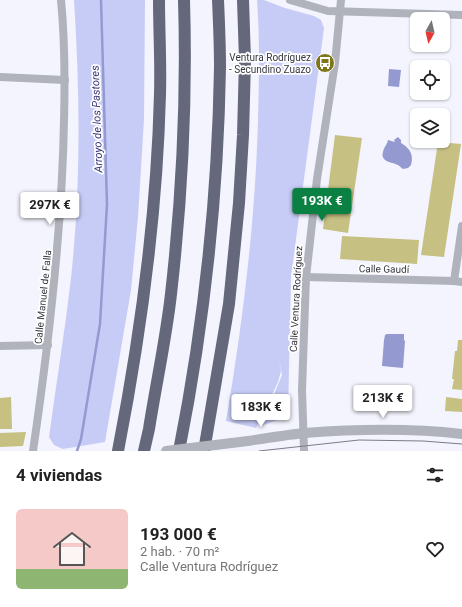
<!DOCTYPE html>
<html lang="es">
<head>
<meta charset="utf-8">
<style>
	body { margin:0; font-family:Roboto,sans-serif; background:#f2f2f2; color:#222; height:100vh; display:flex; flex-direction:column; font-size:15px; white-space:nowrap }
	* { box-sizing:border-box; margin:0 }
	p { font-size:13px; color:#767676 }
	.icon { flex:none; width:22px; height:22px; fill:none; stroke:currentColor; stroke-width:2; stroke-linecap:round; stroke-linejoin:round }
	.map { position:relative; height:451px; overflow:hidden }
	.drawer { display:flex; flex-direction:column; background:#fff; flex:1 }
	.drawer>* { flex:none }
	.needle { width:26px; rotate:188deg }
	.tools { position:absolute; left:410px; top:12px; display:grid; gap:8px }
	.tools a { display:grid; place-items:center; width:40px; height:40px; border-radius:6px; background:#fff; box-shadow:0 1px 3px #0004; font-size:20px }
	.price { position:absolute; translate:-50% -34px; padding:0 9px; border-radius:4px; background:#fff; color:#222; font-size:13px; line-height:26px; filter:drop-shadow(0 1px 2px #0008) }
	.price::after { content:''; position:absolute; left:50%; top:24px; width:12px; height:9px; margin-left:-6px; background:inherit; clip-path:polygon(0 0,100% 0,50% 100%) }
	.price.on { background:#0b8043; color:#fff }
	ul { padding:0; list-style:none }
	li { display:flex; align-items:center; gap:12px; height:100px; padding:0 16px }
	li span { display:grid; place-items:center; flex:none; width:112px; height:80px; border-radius:6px; color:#555 }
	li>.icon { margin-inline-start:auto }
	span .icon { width:48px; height:48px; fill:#fffc; stroke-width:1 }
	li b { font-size:17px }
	h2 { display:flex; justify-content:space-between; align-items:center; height:48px; padding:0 16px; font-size:17px }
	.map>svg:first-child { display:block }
</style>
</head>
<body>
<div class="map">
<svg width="462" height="451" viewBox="0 0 462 451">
	<rect width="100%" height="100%" fill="#f3f4fd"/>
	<!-- green -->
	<g fill="#c7ccf6">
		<path d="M74 0H145L144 119 138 217 131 290 105 442 63 449 54 445 49 437C56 384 65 331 71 278 81 186 80 93 74 0Z"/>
		<path d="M257 0H264L285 8 314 16 321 20 324 28 291 277 288 416 261 426 282 375 279 358 281 371 278 382 256 428 226 421C243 322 255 222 258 121 259 80 260 40 257 0Z"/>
	</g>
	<!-- water -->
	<g fill="#9499d0">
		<polygon points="389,69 401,70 399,87 388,86"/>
		<path d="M398 137 401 140V143C410 148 414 155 411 165L408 168 403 169C401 168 400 166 398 165 392 162 380 162 383 152 384 147 387 145 388 140L395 142 394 140Z"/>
		<polygon points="387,334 404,334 404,340 405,341 403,368 382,366 384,340 385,335"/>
	</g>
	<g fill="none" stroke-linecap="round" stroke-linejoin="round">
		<!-- stream -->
		<polyline stroke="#9499d0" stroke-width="2.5" points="77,451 81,439 100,324 107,204 101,0"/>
	</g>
	<!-- building -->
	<g fill="#c6c082">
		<polygon points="335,135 362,138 348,233 323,229"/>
		<polygon points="438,142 461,144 444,257 421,255"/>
		<polygon points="342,236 419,240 417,264 340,259"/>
		<polygon points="458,340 462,340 462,390 452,389 454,379 452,379 455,351 457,351"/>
		<polygon points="11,397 12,429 0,429 0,398"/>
		<polygon points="446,397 462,399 462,412 445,411"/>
		<polygon points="26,432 23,446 0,447 0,433"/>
	</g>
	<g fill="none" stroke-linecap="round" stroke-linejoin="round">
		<!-- minor -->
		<g stroke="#b1b3bc" stroke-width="8">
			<polyline points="290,0 328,11 462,15"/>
			<polyline points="0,77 65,80"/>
			<polyline points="306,277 454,281 462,282"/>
			<polyline points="454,281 462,226"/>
			<polyline points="0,346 48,345"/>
			<path d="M33 451C49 342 62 232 64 121 65 81 65 40 61 0"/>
			<polyline points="304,451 302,390 306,277 317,179 335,63 341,0"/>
		</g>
		<!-- tertiary -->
		<path stroke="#b1b3bc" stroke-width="10" d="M248 441C267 438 286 435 305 433 357 429 410 428 462 434"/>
		<!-- motorway -->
		<g stroke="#65687b" stroke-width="12">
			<path d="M118 451C141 333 157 214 160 94 161 63 159 31 159 0"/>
			<path d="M144 451 149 429C156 384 166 339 171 294 182 197 187 98 184 0"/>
			<path d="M179 451C204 325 218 195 220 67 220 44 219 22 218 0"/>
			<polyline points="204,451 229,304 239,203 243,135 245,60 243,0"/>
		</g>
		<!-- tram -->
		<polyline stroke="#7b7c85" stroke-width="1" points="259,451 359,440 423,441 462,444"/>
		<!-- tertiary-bridge -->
		<polyline stroke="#b1b3bc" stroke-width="10" points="166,451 248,441"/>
	</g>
	<!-- icons -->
	<defs>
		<g id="bus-disc" transform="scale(1)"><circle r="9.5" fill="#7f7619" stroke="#fff"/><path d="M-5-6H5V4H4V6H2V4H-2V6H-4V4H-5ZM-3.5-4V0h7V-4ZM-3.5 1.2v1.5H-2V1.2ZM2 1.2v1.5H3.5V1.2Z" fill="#fff"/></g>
	</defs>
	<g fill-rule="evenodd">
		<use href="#bus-disc" x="325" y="63"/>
	</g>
	<g text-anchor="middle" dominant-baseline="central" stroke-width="3.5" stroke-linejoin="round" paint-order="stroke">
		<!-- poi labels -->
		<g font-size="10" fill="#35363f" stroke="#fff" text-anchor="end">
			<text x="311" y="57">Ventura Rodríguez<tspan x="311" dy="12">- Secundino Zuazo</tspan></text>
		</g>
		<!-- street labels -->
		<g font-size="10" fill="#35363f" stroke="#fff">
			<text transform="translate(384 269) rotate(1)">Calle Gaudí</text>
			<text transform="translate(43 297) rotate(-84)">Calle Manuel de Falla</text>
			<text transform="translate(296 299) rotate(-87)">Calle Ventura Rodríguez</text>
		</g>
		<!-- water labels -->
		<g font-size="11" font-style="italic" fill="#353476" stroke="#fff">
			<text transform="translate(97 119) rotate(-92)">Arroyo de los Pastores</text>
		</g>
	</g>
</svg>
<div class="tools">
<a><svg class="needle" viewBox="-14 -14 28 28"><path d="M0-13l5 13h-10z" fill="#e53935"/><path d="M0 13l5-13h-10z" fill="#767676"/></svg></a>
<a><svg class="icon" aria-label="locate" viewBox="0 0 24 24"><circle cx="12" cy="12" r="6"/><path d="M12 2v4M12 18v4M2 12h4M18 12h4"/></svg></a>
<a><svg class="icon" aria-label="layers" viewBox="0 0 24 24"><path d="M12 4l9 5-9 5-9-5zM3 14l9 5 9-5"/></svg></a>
</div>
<b class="price on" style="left:322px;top:222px">193K €</b>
<b class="price" style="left:50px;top:226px">297K €</b>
<b class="price" style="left:383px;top:419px">213K €</b>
<b class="price" style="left:261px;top:428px">183K €</b>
</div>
<section class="drawer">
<h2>4 viviendas<svg class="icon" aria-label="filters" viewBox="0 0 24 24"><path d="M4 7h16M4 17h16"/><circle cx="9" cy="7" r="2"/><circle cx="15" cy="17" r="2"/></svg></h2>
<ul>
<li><span style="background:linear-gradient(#f6c9c9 75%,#8fb573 0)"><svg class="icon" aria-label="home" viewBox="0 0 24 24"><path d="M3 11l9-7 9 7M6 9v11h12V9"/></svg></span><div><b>193 000 €</b><p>2 hab. · 70 m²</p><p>Calle Ventura Rodríguez</p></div><svg class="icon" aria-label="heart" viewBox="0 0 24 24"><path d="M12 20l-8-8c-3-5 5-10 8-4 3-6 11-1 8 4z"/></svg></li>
</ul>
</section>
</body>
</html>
